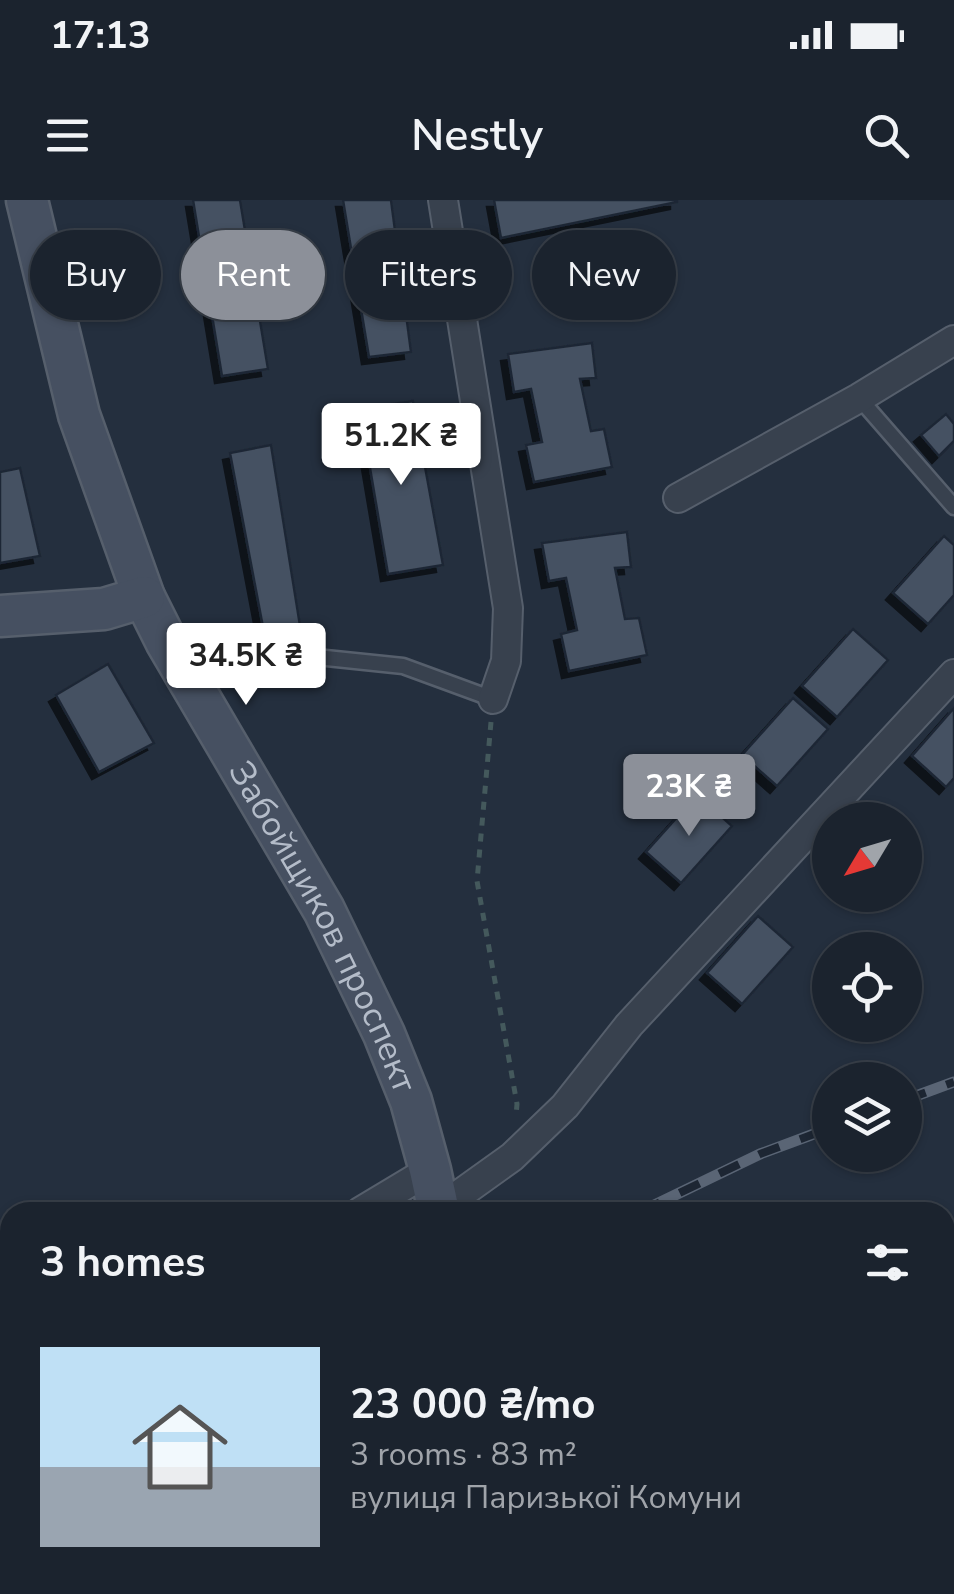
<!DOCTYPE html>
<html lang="en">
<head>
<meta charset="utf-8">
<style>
	body { margin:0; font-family:"Nunito Sans",sans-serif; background:#282f3a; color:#f1f3f6; height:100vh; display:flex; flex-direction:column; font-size:38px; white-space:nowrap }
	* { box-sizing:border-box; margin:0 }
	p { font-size:32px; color:#a0a4aa }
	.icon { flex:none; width:55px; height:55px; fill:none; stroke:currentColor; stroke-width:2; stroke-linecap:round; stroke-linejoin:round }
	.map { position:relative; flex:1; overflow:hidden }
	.drawer { position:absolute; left:0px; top:1002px; width:955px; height:392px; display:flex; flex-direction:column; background:#1b232e; border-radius:30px 30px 0 0; box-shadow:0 2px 8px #0004,0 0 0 2px #39404a }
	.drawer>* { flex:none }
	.top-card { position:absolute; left:30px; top:30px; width:895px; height:90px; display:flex; gap:20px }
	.needle { width:65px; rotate:232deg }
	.buttons { position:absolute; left:812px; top:602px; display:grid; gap:20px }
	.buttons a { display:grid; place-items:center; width:110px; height:110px; border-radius:50%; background:#1b232e; box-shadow:0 2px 8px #0004,0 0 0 2px #39404a; font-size:50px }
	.price { position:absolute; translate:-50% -85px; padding:0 22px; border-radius:10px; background:#fff; color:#222; font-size:32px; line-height:65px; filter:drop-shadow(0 2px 5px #0008) }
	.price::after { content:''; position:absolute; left:50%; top:60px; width:30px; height:22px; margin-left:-15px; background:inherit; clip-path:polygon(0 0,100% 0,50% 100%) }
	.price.on { background:#8c9099; color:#fff }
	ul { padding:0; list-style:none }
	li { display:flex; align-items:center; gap:30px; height:250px; padding:0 40px }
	li span { display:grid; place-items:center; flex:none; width:280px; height:200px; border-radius:0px; color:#555 }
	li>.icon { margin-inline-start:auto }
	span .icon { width:120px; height:120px; fill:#fffc; stroke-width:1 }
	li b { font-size:42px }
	h2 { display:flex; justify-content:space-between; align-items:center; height:120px; padding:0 40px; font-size:42px }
	.pill { padding:0 35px; border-radius:45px; background:#1b232e; box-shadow:0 2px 8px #0004,0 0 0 2px #39404a; font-size:35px; line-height:90px }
	.pill.on { background:#8c9099; color:#fff }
	.status { display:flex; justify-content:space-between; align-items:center; height:70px; padding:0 50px; background:#1b232e; direction:ltr }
	.status svg { height:28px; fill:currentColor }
	header { display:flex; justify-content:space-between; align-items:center; height:130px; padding:0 40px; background:#1b232e; font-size:45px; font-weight:600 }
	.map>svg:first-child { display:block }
</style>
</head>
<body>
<div class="status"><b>17:13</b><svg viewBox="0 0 49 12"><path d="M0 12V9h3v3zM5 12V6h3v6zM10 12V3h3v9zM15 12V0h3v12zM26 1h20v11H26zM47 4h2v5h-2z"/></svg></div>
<header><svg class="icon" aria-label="menu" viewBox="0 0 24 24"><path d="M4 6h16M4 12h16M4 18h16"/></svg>Nestly<svg class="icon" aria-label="search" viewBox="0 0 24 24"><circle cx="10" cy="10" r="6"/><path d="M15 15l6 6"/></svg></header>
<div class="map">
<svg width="954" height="1394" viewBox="0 0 954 1394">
	<defs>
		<filter id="shadow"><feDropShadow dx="-7" dy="7" stdDeviation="0" flood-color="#0009"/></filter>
	</defs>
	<rect width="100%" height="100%" fill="#242f3e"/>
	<!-- green -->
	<g fill="#263c3f">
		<polygon points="954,1335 954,1394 873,1394 885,1385 945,1385 945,1342"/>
		<polygon points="154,1385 453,1385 452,1392 448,1394 142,1394"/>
	</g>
	<!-- building -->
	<g fill="#455162" stroke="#1f2835" stroke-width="2.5" filter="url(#shadow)">
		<polygon points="193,0 240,0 268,169 222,176"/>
		<polygon points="343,0 391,0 411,152 369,157"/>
		<polygon points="494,0 677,0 677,2 501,38"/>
		<polygon points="592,143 596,178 580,179 591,231 604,229 612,267 534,282 526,245 542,242 531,189 514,192 508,154"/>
		<polygon points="413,201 443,365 388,374 360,209"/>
		<polygon points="946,214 954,224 954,241 939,256 921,235"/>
		<polygon points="271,245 302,438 266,443 230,253"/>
		<polygon points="20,268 40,356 0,363 0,272"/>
		<polygon points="627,332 631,367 615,368 625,419 639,418 647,455 569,471 561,434 577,430 566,378 549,381 542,343"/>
		<polygon points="944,336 954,345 954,395 928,424 893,393"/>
		<polygon points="853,429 888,460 837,517 802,486"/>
		<polygon points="108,464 154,543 99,572 56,495"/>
		<polygon points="793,498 828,529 777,586 742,555"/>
		<polygon points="954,508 954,578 946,587 912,556"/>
		<polygon points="697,595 732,626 681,683 646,652"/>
		<polygon points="758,716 793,747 742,804 707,773"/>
	</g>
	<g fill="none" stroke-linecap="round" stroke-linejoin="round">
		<!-- lane casing -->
		<g stroke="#565f6c" stroke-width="19">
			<g id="lane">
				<polyline points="859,198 954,307"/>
				<polyline points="172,442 403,466 493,499"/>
			</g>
		</g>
		<!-- street casing -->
		<g stroke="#565f6c" stroke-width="32">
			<g id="street">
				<polyline points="443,0 508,408 506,461 493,499"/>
				<polyline points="678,298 859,198 954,140"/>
				<polyline points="438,1010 512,957 565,906 629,825 954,474"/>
				<polyline points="360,1012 430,970"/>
				<polyline points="0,1113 10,1116"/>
			</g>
		</g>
		<!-- secondary casing -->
		<g stroke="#565f6c" stroke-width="45">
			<g id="secondary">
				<path id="s1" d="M27 0 79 215 144 397 166 441 324 710 384 834 411 901 430 970 439 1012"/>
				<polyline points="0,416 104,409 144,397"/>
				<polyline points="503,1385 505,1394"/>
			</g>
		</g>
		<!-- path -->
		<polyline stroke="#44595c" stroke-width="5" stroke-dasharray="8 8" stroke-linecap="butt" points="491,522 477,681 517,904 516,916"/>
		<!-- lane -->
		<use href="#lane" stroke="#38414e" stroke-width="14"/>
		<!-- street -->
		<use href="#street" stroke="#38414e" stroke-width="28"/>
		<!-- secondary -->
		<use href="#secondary" stroke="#465061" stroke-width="40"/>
		<!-- rail casing -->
		<g stroke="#5a6575" stroke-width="11">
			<g id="rail">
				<polyline points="905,900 954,882"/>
				<polyline points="640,1012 760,954 830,928"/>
				<polyline points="51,1394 62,1385"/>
			</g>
		</g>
		<!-- rail -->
		<use href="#rail" stroke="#1d2633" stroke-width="8" stroke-dasharray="22" stroke-linecap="butt"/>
	</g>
	<g text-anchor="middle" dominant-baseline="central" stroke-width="8" stroke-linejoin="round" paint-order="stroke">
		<!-- street labels -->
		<g font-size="35" fill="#b4bcc9" stroke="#1d2633">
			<text stroke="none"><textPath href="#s1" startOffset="790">Забойщиков проспект</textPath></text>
		</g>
	</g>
</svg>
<div class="buttons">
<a><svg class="needle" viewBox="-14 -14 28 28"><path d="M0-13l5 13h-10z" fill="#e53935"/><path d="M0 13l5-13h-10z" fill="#a0a4aa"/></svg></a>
<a><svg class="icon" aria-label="locate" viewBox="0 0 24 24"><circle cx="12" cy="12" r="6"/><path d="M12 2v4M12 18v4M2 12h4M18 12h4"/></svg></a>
<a><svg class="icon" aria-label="layers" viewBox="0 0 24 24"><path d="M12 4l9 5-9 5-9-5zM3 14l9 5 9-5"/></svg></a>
</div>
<b class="price" style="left:401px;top:288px">51.2K ₴</b>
<b class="price" style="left:246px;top:508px">34.5K ₴</b>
<b class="price on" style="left:689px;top:639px">23K ₴</b>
<div class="top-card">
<a class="pill">Buy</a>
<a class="pill on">Rent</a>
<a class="pill">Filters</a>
<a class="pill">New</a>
</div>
<section class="drawer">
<h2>3 homes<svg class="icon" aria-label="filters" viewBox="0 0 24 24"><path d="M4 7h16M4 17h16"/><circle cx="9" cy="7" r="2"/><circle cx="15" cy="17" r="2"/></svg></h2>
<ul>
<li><span style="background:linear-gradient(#bfe0f5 60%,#9aa5b1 0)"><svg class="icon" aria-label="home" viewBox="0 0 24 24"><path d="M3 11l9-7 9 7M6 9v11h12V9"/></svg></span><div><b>23 000 ₴/mo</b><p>3 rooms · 83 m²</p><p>вулиця Паризької Комуни</p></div></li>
</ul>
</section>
</div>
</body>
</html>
